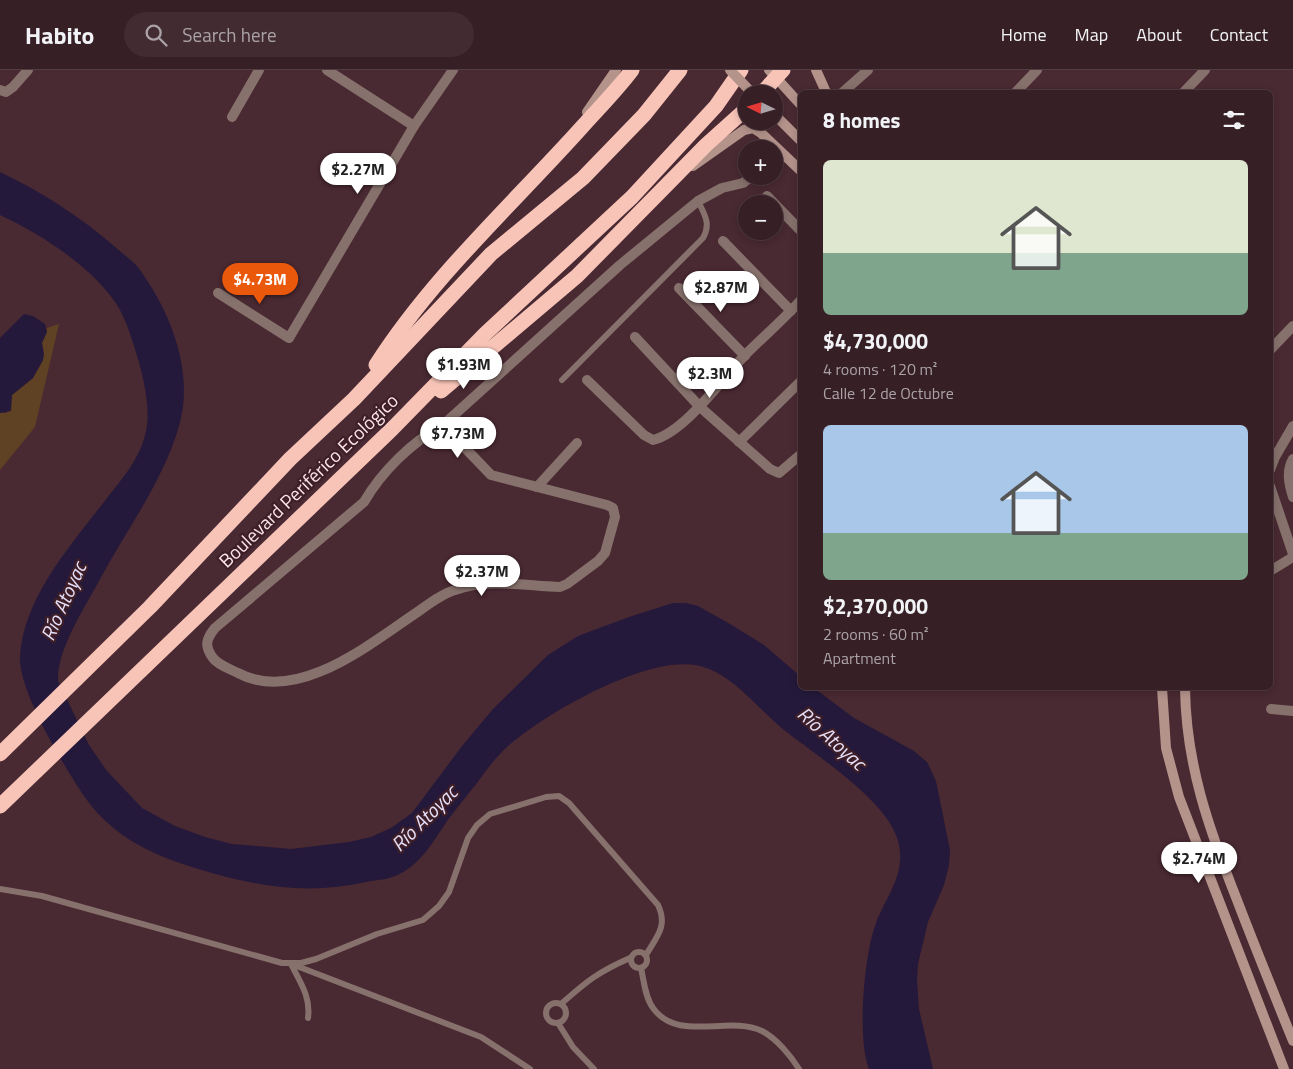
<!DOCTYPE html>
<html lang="en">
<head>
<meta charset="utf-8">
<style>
	body { margin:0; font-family:"Titillium Web",sans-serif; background:#422c32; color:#f1f3f6; height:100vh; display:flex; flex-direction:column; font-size:19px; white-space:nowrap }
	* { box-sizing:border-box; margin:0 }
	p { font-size:16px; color:#aaa2a7 }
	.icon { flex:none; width:28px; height:28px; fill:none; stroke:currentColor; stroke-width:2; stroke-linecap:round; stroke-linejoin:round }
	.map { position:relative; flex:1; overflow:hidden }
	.side { position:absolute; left:798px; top:20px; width:475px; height:600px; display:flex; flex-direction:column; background:#371f26; border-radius:8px; box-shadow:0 2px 8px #0003,0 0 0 1px #513d43 }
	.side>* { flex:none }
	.needle { width:32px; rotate:275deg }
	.tools { position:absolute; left:738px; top:15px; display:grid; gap:10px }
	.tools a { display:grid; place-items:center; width:45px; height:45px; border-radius:50%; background:#371f26; box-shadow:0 2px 8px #0003,0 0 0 1px #513d43; font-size:25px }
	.price { position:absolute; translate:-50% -42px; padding:0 11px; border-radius:18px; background:#fff; color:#222; font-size:16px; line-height:32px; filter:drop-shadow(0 1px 2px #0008) }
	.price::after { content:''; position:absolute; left:50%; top:30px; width:15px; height:11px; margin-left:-8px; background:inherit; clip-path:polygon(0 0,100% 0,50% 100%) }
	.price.selected { background:#ea580c; color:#fff }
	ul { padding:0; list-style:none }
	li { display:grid; align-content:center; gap:10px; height:265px; padding:0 25px }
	li span { display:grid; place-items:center; height:155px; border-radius:8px; color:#555 }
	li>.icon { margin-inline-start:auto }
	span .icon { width:90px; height:90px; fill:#fffc; stroke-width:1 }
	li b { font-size:21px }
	h2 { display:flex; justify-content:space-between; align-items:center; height:60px; padding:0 25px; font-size:21px }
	header { display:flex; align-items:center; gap:30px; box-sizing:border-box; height:70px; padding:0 25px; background:#371f26; border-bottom:1px solid #513d43 }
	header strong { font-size:24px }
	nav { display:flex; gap:28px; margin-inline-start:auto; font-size:18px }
	.search { width:350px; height:45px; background:#422c32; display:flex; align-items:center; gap:12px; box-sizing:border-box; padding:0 18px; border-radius:28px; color:#aaa2a7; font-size:19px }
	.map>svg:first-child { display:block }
</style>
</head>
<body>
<header>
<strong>Habito</strong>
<div class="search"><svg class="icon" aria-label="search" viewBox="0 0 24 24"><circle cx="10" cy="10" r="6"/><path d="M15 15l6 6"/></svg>Search here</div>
<nav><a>Home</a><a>Map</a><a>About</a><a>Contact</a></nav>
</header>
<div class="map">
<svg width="1293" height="999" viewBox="0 0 1293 999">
	<rect width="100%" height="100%" fill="#492932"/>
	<!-- green -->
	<polygon fill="#5f4123" points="59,254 35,357 0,400 0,343 7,343 12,325 33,308 43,290 42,273 47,258"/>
	<!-- water -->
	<g fill="#24193a">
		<path d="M0 102C42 122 79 146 114 176 121 183 131 189 137 196 170 240 195 301 179 356 163 412 126 460 99 511 84 539 57 579 58 611L89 675 107 701 142 738 175 756 205 767 232 774 291 779 349 772 371 767 391 758 412 743 462 676 493 639 548 585 578 566 629 547 673 533H686L698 536 730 554 764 575 800 606V618H814L854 648 914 681 927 692 936 711 950 780 949 795 944 815 928 852 918 894 917 910 919 939 933 999H869C857 970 864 886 875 856 886 824 910 802 896 765 882 728 816 685 784 660 758 639 734 605 700 596 649 583 546 643 508 676 496 687 486 700 477 713 467 725 457 738 447 751 433 772 420 796 395 806 386 810 375 810 366 812 317 823 272 819 223 806 168 791 118 775 84 726 64 696 18 621 20 586 24 526 72 474 107 428 123 408 141 387 146 361 152 334 140 293 131 267 126 251 120 237 109 224 84 192 37 162 0 145Z"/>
		<polygon points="24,244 33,246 45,254 47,262 42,273 44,284 43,290 33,308 12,325 11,341 0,343 0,268"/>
	</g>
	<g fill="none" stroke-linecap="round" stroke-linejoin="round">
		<!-- lane -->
		<g stroke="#86716c" stroke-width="6">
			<path d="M562 310 703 168C711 154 705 145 698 131"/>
			<path d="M0 819 42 826 282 893H301L316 889 377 864 423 850 439 836 449 822 468 768 477 755 490 744 546 727 559 726 569 733 658 835C668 856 657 866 646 885"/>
			<circle cx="639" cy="890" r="8"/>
			<path d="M291 894C300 912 311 927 308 948"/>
			<polyline points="294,895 481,967 530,999"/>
			<path d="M641 898C644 911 645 927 653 938 678 973 728 945 762 961 776 968 791 986 799 999"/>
			<circle cx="556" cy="943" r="10"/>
			<path d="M561 934C587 911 598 902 630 888"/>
			<polyline points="558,953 573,977 594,999"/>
		</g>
		<!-- street -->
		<g stroke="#86716c" stroke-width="10">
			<polyline points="327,0 414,56"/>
			<polyline points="0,20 6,22 13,17 28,0"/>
			<polyline points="843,22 868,0"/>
			<polyline points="1016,22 1037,0"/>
			<polyline points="1184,22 1205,0"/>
			<polyline points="232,47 259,0"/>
			<polyline points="767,126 800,160"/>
			<polyline points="723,171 791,241"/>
			<polyline points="679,218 745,286"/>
			<polyline points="218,223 289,268 414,56 453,0"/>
			<polyline points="635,267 700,337 770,399 779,403 800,385"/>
			<polyline points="1270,280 1293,256"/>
			<path d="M587 310 644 365 653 370C685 362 722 309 745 285 763 267 783 250 800 231"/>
			<path d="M443 355 491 405 607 435 613 438 615 447 605 483 598 491 567 514 560 517C526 516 487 508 455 520 442 524 430 533 419 541 372 572 298 635 238 603 230 599 218 595 213 588 204 576 206 569 215 558L364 432C382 401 412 372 443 355L620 195 698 131 722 118 743 113 752 106"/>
			<polyline points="739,372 800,312"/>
			<path d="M1293 389C1286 401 1289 414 1293 427"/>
			<polyline points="1270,400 1275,387 1293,356"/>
			<polyline points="1270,416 1293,484"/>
			<polyline points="537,417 577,373"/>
			<polyline points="1270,501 1293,487"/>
			<polyline points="1271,639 1293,641"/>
		</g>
		<!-- secondary -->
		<g stroke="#b4938b" stroke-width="10">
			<polyline points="769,0 800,34"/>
			<polyline points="816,0 826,22"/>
			<polyline points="587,42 616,0"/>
			<polyline points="774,44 800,70"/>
			<polyline points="693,96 744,60 753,58 761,63 800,100"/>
			<polyline points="1162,618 1166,678 1179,727 1284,999"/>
			<path d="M1185 618C1186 695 1209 759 1237 830 1255 877 1274 924 1293 971"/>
		</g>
		<!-- highway -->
		<g stroke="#f8c4b8" stroke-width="15">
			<polyline points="761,24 783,0"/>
			<path d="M376 295C433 206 512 135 582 57 599 38 617 20 632 0"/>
			<polyline points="441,321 577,206 706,75 746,39"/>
			<polyline points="0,684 150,537 290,389 354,329 491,184 583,108 644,45 680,0"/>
			<polyline points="0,736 392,359 485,264 632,127 716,36 741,0"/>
		</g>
		<!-- secondary-bridge -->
		<polyline stroke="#b4938b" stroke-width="10" points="730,0 753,24"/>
	</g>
	<g text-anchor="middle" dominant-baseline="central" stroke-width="4.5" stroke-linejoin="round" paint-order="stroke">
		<!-- street labels -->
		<g font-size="19" fill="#fae4e9" stroke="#3e1f28">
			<text transform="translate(308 410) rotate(-44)">Boulevard Periférico Ecológico</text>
		</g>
		<!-- water labels -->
		<g font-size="20" font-style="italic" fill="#e6dffa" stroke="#3e1f28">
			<text transform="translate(63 531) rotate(-66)">Río Atoyac</text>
			<text transform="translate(832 668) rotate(42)">Río Atoyac</text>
			<text transform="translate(424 748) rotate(-45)">Río Atoyac</text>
		</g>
	</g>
</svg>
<div class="tools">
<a><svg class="needle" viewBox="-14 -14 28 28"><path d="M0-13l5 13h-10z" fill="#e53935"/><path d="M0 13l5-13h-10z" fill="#aaa2a7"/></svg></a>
<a>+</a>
<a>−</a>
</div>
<b class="price" style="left:358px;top:125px">$2.27M</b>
<b class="price selected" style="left:260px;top:235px">$4.73M</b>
<b class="price" style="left:721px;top:243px">$2.87M</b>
<b class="price" style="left:464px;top:320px">$1.93M</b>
<b class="price" style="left:710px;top:329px">$2.3M</b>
<b class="price" style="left:458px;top:389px">$7.73M</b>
<b class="price" style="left:482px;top:527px">$2.37M</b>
<b class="price" style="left:1199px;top:814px">$2.74M</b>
<section class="side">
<h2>8 homes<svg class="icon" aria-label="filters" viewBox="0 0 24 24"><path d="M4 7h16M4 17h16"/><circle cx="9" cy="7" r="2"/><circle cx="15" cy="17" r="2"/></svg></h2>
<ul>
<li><span style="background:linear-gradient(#dfe7d0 60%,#7fa58c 0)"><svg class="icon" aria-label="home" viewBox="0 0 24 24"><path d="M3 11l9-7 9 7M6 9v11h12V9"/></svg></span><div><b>$4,730,000</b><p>4 rooms · 120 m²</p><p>Calle 12 de Octubre</p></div></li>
<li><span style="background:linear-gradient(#a9c7e8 70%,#7fa58c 0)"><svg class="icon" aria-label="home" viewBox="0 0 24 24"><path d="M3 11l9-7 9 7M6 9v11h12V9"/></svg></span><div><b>$2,370,000</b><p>2 rooms · 60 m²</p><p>Apartment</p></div></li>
</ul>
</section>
</div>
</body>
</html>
